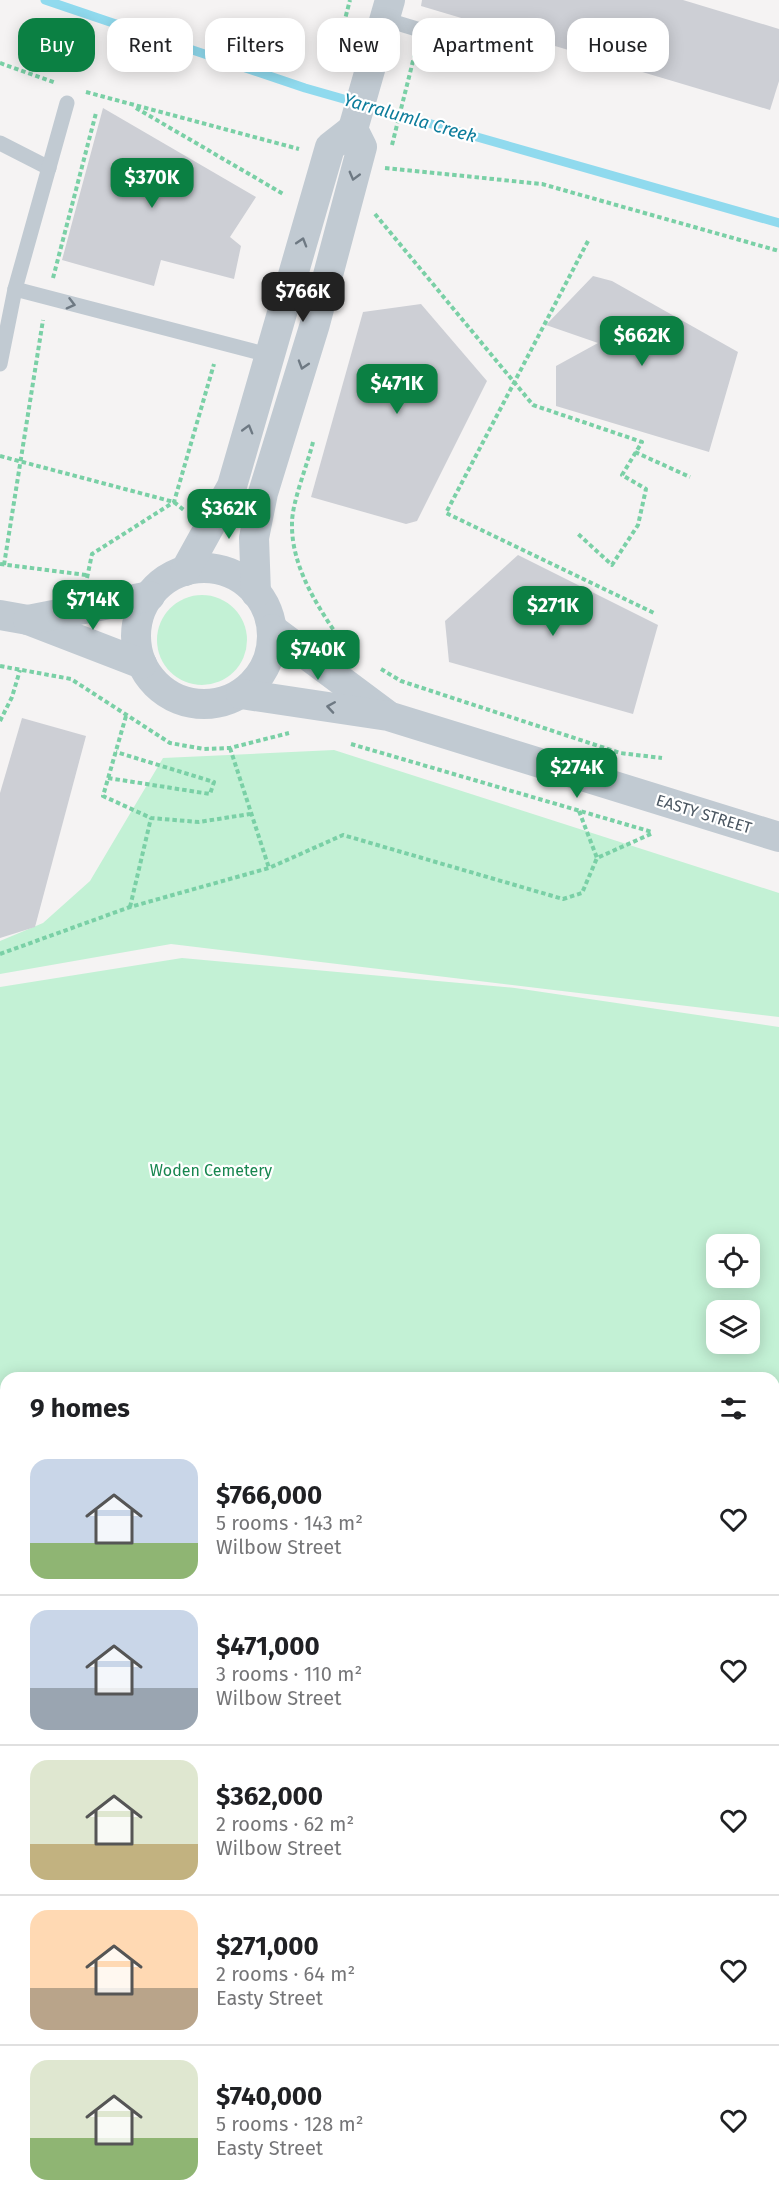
<!DOCTYPE html>
<html lang="en">
<head>
<meta charset="utf-8">
<style>
	body { margin:0; font-family:"Fira Sans",sans-serif; background:#f6f6f6; color:#202124; height:100vh; display:flex; flex-direction:column; font-size:22px; white-space:nowrap }
	* { box-sizing:border-box; margin:0 }
	p { font-size:20px; color:#757577 }
	.icon { flex:none; width:33px; height:33px; fill:none; stroke:currentColor; stroke-width:2; stroke-linecap:round; stroke-linejoin:round }
	.map { position:relative; flex:1; overflow:hidden }
	.drawer { position:absolute; left:0px; top:1372px; width:780px; height:836px; display:flex; flex-direction:column; background:#fff; border-radius:18px 18px 0 0; box-shadow:0 3px 15px #0003 }
	.drawer>* { flex:none }
	.top-card { position:absolute; left:18px; top:18px; width:744px; height:54px; display:flex; gap:12px }
	.controls { position:absolute; left:706px; top:1234px; display:grid; gap:12px }
	.controls a { display:grid; place-items:center; width:54px; height:54px; border-radius:12px; background:#fff; box-shadow:0 3px 15px #0003; font-size:30px }
	.price { position:absolute; translate:-50% -51px; padding:0 14px; border-radius:12px; background:#0b8043; color:#fff; font-size:20px; line-height:39px; filter:drop-shadow(0 2px 3px #0008) }
	.price::after { content:''; position:absolute; left:50%; top:36px; width:18px; height:14px; margin-left:-9px; background:inherit; clip-path:polygon(0 0,100% 0,50% 100%) }
	.price.selected { background:#222; color:#fff }
	ul { padding:0; list-style:none }
	li { display:flex; align-items:center; gap:18px; height:150px; padding:0 30px }
	li+li { border-top:2px solid #e0e0e0 }
	li span { display:grid; place-items:center; flex:none; width:168px; height:120px; border-radius:18px; color:#555 }
	li>.icon { margin-inline-start:auto }
	span .icon { width:72px; height:72px; fill:#fffc; stroke-width:1 }
	li b { font-size:26px }
	h2 { display:flex; justify-content:space-between; align-items:center; height:72px; padding:0 30px; font-size:26px }
	.chip { padding:0 21px; border-radius:18px; background:#fff; box-shadow:0 3px 15px #0003; font-size:21px; line-height:54px }
	.chip.selected { background:#0b8043; color:#fff }
	.map>svg:first-child { display:block }
</style>
</head>
<body>
<div class="map">
<svg width="779" height="2207" viewBox="0 0 779 2207">
	<rect width="100%" height="100%" fill="#f5f3f3"/>
	<!-- green -->
	<g fill="#c3f1d5" fill-rule="evenodd">
		<circle cx="202" cy="640" r="45"/>
		<polygon points="334,750 779,893 779,1017 171,944 0,974 0,941 43,923 90,881 163,758"/>
		<path d="M182 958 515 988 779 1027V2207H0V987ZM717 1245H750V1278H717ZM717 1311H750V1344H717ZM6 1378H774V2202H6Z"/>
	</g>
	<g fill="none" stroke-linecap="round" stroke-linejoin="round">
		<!-- stream -->
		<polyline stroke="#90daee" stroke-width="9" points="45,0 305,88 779,223"/>
	</g>
	<!-- building -->
	<g fill="#cdcfd5">
		<polygon points="422,0 683,0 779,29 779,81 770,110 421,6"/>
		<polygon points="103,108 256,197 230,237 241,246 234,279 161,260 154,286 62,260"/>
		<polygon points="593,276 612,281 738,352 709,452 556,406 556,366 598,343 546,325"/>
		<polygon points="421,304 487,381 417,521 406,524 311,497 363,312"/>
		<polygon points="518,555 658,625 633,714 449,662 445,621"/>
		<polygon points="22,718 86,736 35,927 0,938 0,793"/>
	</g>
	<g fill="none" stroke-linecap="round" stroke-linejoin="round">
		<!-- path -->
		<g stroke="#7ad0a6" stroke-width="4" stroke-dasharray="4.5 3" stroke-linecap="butt">
			<polyline points="0,63 56,83"/>
			<polyline points="337,68 339,42 350,0"/>
			<polyline points="86,92 299,149"/>
			<polyline points="136,108 285,195"/>
			<polyline points="392,145 415,53"/>
			<polyline points="385,168 542,184 779,251"/>
			<polyline points="375,214 533,405 642,442 622,475 646,489 638,525 612,565 577,533"/>
			<polyline points="588,241 446,513 654,613"/>
			<polyline points="53,278 96,113"/>
			<path d="M313 442C308 463 292 502 292 523 291 567 318 607 341 641"/>
			<polyline points="635,452 690,477"/>
			<polyline points="0,456 174,502 185,511"/>
			<polyline points="0,564 86,575"/>
			<polyline points="4,565 43,320"/>
			<polyline points="87,578 92,554 174,502 214,364"/>
			<polyline points="0,666 71,679 170,743 204,749 230,748 289,733"/>
			<polyline points="381,669 401,681 620,753 662,758"/>
			<polyline points="126,716 103,796 151,818 199,822 250,814"/>
			<polyline points="0,721 12,697 20,670"/>
			<polyline points="351,744 652,832"/>
			<polyline points="230,748 269,868"/>
			<polyline points="108,778 210,794 214,782 116,752"/>
			<polyline points="579,811 597,858 653,833"/>
			<polyline points="130,907 151,818"/>
			<polyline points="0,954 130,907 269,868 343,835 563,899 582,893 597,858"/>
			<polyline points="106,2207 111,2202"/>
		</g>
		<!-- service -->
		<g stroke="#c1cad2" stroke-width="15">
			<polyline points="384,19 443,37"/>
			<polyline points="0,143 49,168"/>
			<polyline points="15,289 268,355"/>
			<polyline points="0,364 15,289 67,103"/>
		</g>
		<!-- minor -->
		<g stroke="#c1cad2" stroke-width="30">
			<polyline points="353,129 390,0"/>
			<circle cx="204" cy="636" r="68"/>
			<polyline points="185,571 232,486 330,147 353,129 362,147 315,324 263,493 254,538 256,593"/>
			<polyline points="0,615 28,620 142,664"/>
			<polyline points="28,620 150,596"/>
			<polyline points="272,629 386,714"/>
			<polyline points="241,694 388,716 779,837"/>
		</g>
	</g>
	<!-- one-way arrows -->
	<defs><path id="oneway-chevron" d="M-2-3.5L2.5 0L-2 3.5" fill="none" stroke-width="1.6" stroke-linecap="round" stroke-linejoin="round" transform="scale(1.5)"/></defs>
	<g stroke="#6e7983">
		<use href="#oneway-chevron" transform="translate(354 176) rotate(105)"/>
		<use href="#oneway-chevron" transform="translate(302 242) rotate(-73)"/>
		<use href="#oneway-chevron" transform="translate(71 304) rotate(15)"/>
		<use href="#oneway-chevron" transform="translate(303 365) rotate(107)"/>
		<use href="#oneway-chevron" transform="translate(248 429) rotate(-74)"/>
		<use href="#oneway-chevron" transform="translate(331 707) rotate(-171)"/>
	</g>
	<g text-anchor="middle" dominant-baseline="central" stroke-width="4.5" stroke-linejoin="round" paint-order="stroke">
		<!-- street labels -->
		<g font-size="16" fill="#4a5661" stroke="#fff">
			<text transform="translate(704 814) rotate(17)">EASTY STREET</text>
		</g>
		<!-- park labels -->
		<g font-size="16" fill="#17864f" stroke="#fff">
			<text x="211" y="1170">Woden Cemetery</text>
		</g>
		<!-- water labels -->
		<g font-size="18" font-style="italic" fill="#0c7c9b" stroke="#fff">
			<text transform="translate(410 118) rotate(16)">Yarralumla Creek</text>
		</g>
	</g>
</svg>
<div class="controls">
<a><svg class="icon" aria-label="locate" viewBox="0 0 24 24"><circle cx="12" cy="12" r="6"/><path d="M12 2v4M12 18v4M2 12h4M18 12h4"/></svg></a>
<a><svg class="icon" aria-label="layers" viewBox="0 0 24 24"><path d="M12 4l9 5-9 5-9-5zM3 14l9 5 9-5"/></svg></a>
</div>
<b class="price" style="left:152px;top:209px">$370K</b>
<b class="price selected" style="left:303px;top:323px">$766K</b>
<b class="price" style="left:642px;top:367px">$662K</b>
<b class="price" style="left:397px;top:415px">$471K</b>
<b class="price" style="left:229px;top:540px">$362K</b>
<b class="price" style="left:93px;top:631px">$714K</b>
<b class="price" style="left:553px;top:637px">$271K</b>
<b class="price" style="left:318px;top:681px">$740K</b>
<b class="price" style="left:577px;top:799px">$274K</b>
<div class="top-card">
<a class="chip selected">Buy</a>
<a class="chip">Rent</a>
<a class="chip">Filters</a>
<a class="chip">New</a>
<a class="chip">Apartment</a>
<a class="chip">House</a>
</div>
<section class="drawer">
<h2>9 homes<svg class="icon" aria-label="filters" viewBox="0 0 24 24"><path d="M4 7h16M4 17h16"/><circle cx="9" cy="7" r="2"/><circle cx="15" cy="17" r="2"/></svg></h2>
<ul>
<li><span style="background:linear-gradient(#c9d6e8 70%,#8fb573 0)"><svg class="icon" aria-label="home" viewBox="0 0 24 24"><path d="M3 11l9-7 9 7M6 9v11h12V9"/></svg></span><div><b>$766,000</b><p>5 rooms · 143 m²</p><p>Wilbow Street</p></div><svg class="icon" aria-label="heart" viewBox="0 0 24 24"><path d="M12 20l-8-8c-3-5 5-10 8-4 3-6 11-1 8 4z"/></svg></li>
<li><span style="background:linear-gradient(#c9d6e8 65%,#9aa5b1 0)"><svg class="icon" aria-label="home" viewBox="0 0 24 24"><path d="M3 11l9-7 9 7M6 9v11h12V9"/></svg></span><div><b>$471,000</b><p>3 rooms · 110 m²</p><p>Wilbow Street</p></div><svg class="icon" aria-label="heart" viewBox="0 0 24 24"><path d="M12 20l-8-8c-3-5 5-10 8-4 3-6 11-1 8 4z"/></svg></li>
<li><span style="background:linear-gradient(#dfe7d0 70%,#c2b280 0)"><svg class="icon" aria-label="home" viewBox="0 0 24 24"><path d="M3 11l9-7 9 7M6 9v11h12V9"/></svg></span><div><b>$362,000</b><p>2 rooms · 62 m²</p><p>Wilbow Street</p></div><svg class="icon" aria-label="heart" viewBox="0 0 24 24"><path d="M12 20l-8-8c-3-5 5-10 8-4 3-6 11-1 8 4z"/></svg></li>
<li><span style="background:linear-gradient(#ffd9b3 65%,#b9a48a 0)"><svg class="icon" aria-label="home" viewBox="0 0 24 24"><path d="M3 11l9-7 9 7M6 9v11h12V9"/></svg></span><div><b>$271,000</b><p>2 rooms · 64 m²</p><p>Easty Street</p></div><svg class="icon" aria-label="heart" viewBox="0 0 24 24"><path d="M12 20l-8-8c-3-5 5-10 8-4 3-6 11-1 8 4z"/></svg></li>
<li><span style="background:linear-gradient(#dfe7d0 65%,#8fb573 0)"><svg class="icon" aria-label="home" viewBox="0 0 24 24"><path d="M3 11l9-7 9 7M6 9v11h12V9"/></svg></span><div><b>$740,000</b><p>5 rooms · 128 m²</p><p>Easty Street</p></div><svg class="icon" aria-label="heart" viewBox="0 0 24 24"><path d="M12 20l-8-8c-3-5 5-10 8-4 3-6 11-1 8 4z"/></svg></li>
</ul>
</section>
</div>
</body>
</html>
